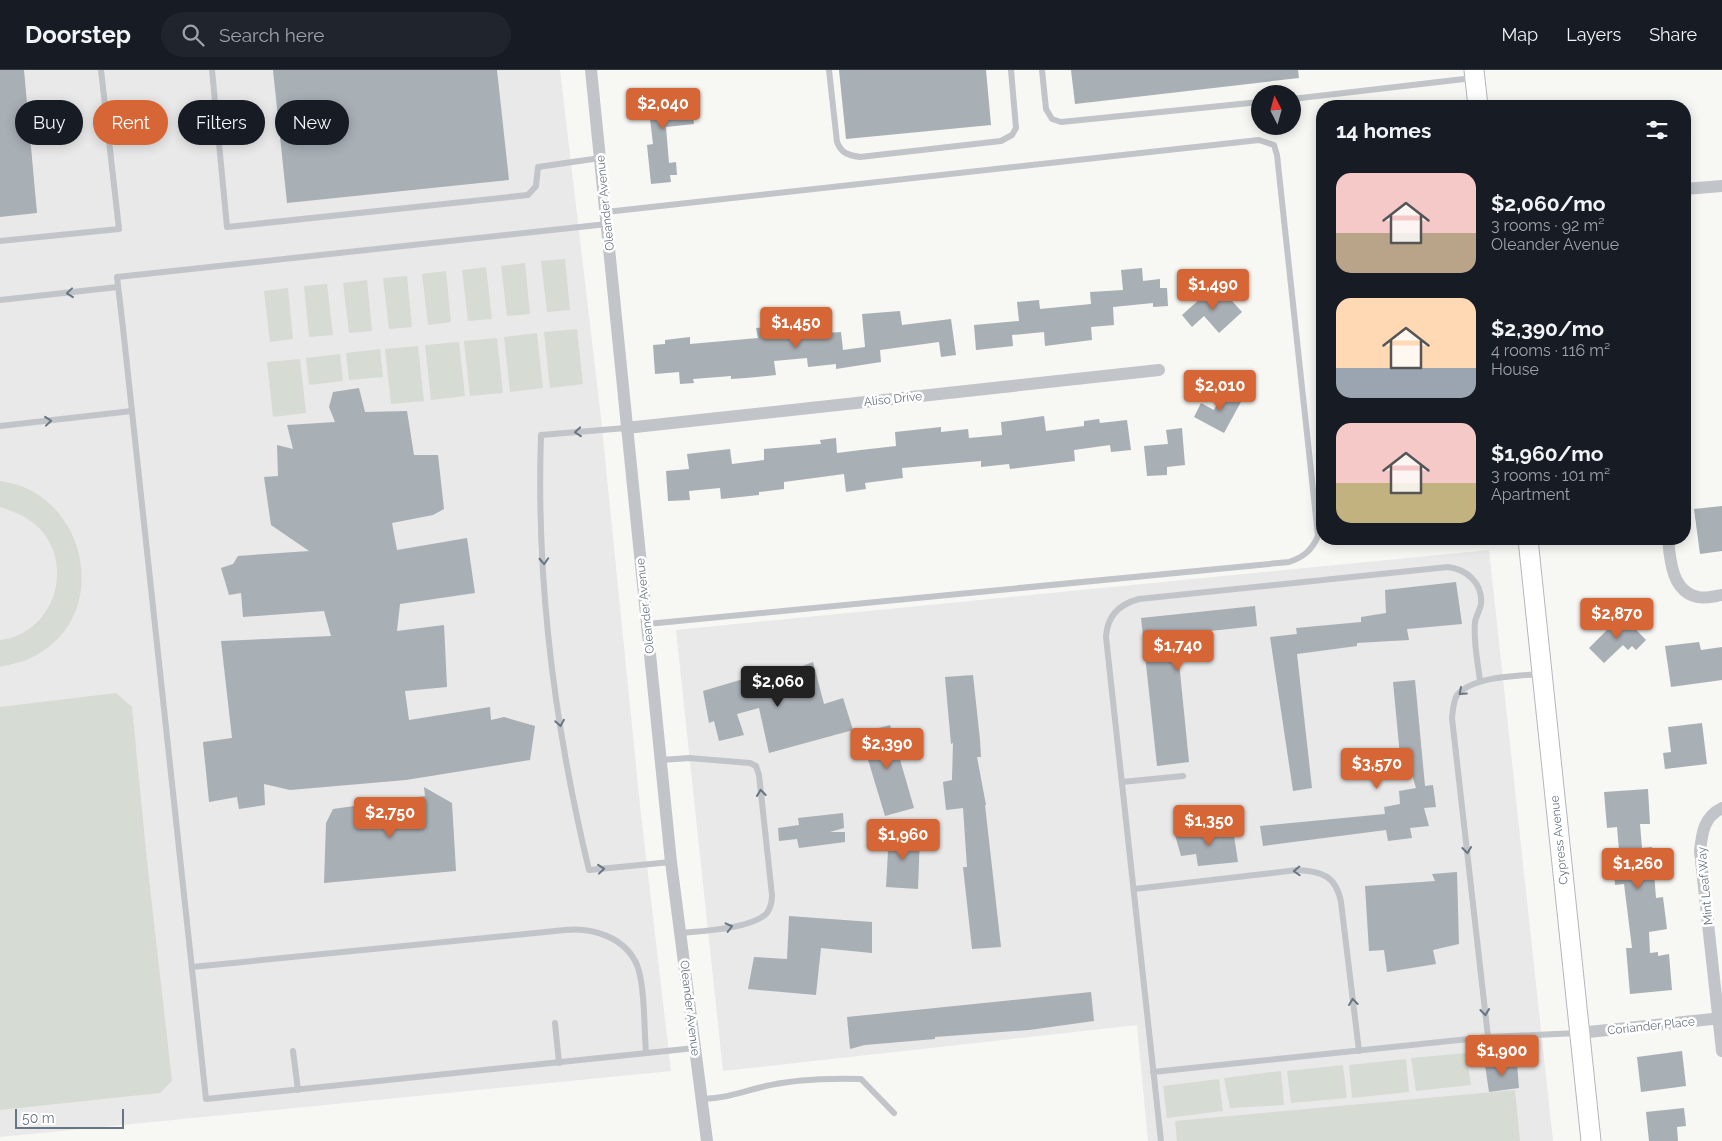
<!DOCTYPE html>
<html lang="en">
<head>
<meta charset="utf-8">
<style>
	body { margin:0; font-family:Raleway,sans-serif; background:#20242c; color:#f1f3f6; height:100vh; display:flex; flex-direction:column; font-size:19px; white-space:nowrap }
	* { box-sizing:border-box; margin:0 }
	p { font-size:16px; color:#9ea1a6 }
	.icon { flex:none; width:28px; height:28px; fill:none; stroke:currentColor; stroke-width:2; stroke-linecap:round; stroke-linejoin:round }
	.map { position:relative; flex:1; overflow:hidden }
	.details { position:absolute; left:1316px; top:30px; width:375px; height:445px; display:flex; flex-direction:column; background:#171b24; border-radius:20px; box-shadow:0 2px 12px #0003 }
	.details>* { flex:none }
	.guide { position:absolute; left:15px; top:30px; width:475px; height:45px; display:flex; gap:10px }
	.needle { width:32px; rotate:354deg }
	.buttons { position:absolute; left:1251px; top:15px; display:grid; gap:10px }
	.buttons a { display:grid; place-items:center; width:50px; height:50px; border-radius:50%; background:#171b24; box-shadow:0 2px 12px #0003; font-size:25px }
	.scale { position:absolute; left:15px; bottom:12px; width:109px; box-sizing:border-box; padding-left:5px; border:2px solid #687583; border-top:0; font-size:14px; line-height:18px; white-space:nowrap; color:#687583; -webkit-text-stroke:4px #fff; paint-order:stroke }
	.price { position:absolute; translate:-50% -42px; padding:0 11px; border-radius:5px; background:#d66636; color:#fff; font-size:16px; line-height:32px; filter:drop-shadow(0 1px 2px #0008) }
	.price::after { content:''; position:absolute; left:50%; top:30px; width:15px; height:11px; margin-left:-8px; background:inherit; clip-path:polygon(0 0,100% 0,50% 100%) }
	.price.current { background:#222; color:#fff }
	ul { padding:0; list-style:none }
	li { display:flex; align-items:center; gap:15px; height:125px; padding:0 20px }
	li span { display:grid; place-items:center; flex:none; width:140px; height:100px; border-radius:15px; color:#555 }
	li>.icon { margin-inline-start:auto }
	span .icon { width:60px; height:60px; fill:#fffc; stroke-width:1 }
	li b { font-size:21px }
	h2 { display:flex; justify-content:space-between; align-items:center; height:60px; padding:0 20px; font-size:21px }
	.pill { padding:0 18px; border-radius:22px; background:#171b24; box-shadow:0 2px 12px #0003; font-size:18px; line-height:45px }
	.pill.current { background:#d66636; color:#fff }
	header { display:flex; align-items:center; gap:30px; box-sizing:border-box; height:70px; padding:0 25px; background:#171b24; border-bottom:1px solid #363941 }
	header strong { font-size:24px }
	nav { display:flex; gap:28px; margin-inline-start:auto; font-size:18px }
	.search { width:350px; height:45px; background:#20242c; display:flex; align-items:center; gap:12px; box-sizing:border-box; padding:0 18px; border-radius:28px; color:#9ea1a6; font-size:19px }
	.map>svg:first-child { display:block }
</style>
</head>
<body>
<header>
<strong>Doorstep</strong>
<div class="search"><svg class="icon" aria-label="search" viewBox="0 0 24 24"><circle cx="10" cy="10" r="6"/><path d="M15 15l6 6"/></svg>Search here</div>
<nav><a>Map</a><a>Layers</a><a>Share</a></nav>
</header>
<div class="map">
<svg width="1722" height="1071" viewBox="0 0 1722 1071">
	<rect width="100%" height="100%" fill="#f7f7f4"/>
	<!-- built -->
	<g fill="#e8e9e8">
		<polygon points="0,0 560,0 601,348 640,736 671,1001 0,1067"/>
		<polygon points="1489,480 1553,1071 1148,1071 1137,955 723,1001 676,560"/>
	</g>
	<!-- green -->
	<g fill="#d6dcd4">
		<polygon points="565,189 570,240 547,242 541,191"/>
		<polygon points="525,193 530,244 507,246 501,196"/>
		<polygon points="486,197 492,249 468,251 462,200"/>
		<polygon points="446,201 451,252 428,255 422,204"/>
		<polygon points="407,206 412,257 389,259 383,208"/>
		<polygon points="367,210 372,261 349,263 343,213"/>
		<polygon points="327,214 333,265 309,267 304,216"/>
		<polygon points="288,218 293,269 270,272 264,221"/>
		<polygon points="577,259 583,314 550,318 544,262"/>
		<polygon points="537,263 543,318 510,322 504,267"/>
		<polygon points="497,268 503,323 470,326 464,271"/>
		<polygon points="459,272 465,326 431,330 425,275"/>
		<polygon points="418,276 424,331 391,334 385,279"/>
		<polygon points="380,279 383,307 349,310 346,283"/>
		<polygon points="340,284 343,311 309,315 306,288"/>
		<polygon points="300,289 306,343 273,347 267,292"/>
		<path d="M0 411C84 421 113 539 40 583 28 591 13 594 0 597V570C52 564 76 498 40 459 29 447 15 442 0 437Z"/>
		<polygon points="116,623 132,637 147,791 172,1011 160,1023 0,1040 0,637"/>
		<polygon points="1466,983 1471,1015 1416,1021 1411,988"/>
		<polygon points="1406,989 1409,1022 1352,1028 1349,995"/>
		<polygon points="1343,995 1347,1028 1291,1033 1287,1001"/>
		<polygon points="1281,1001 1284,1035 1230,1038 1224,1008"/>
		<polygon points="1219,1009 1223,1041 1167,1048 1163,1016"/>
		<polygon points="1515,1020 1520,1071 1177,1071 1175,1051"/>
	</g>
	<!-- building -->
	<g fill="#a8afb5">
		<polygon points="0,0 24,0 37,143 0,147"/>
		<polygon points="273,0 497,0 509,110 287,133"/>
		<polygon points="839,0 986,0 991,55 846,69"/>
		<polygon points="1071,0 1298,0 1299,8 1075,34"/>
		<polygon points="671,20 672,33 691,31 694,54 666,57 669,93 676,92 677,105 670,105 671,112 651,114 647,75 653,74 649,40 639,41 637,24"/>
		<polygon points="1142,198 1143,211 1160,209 1160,218 1167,218 1168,236 1153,237 1153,233 1113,237 1114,255 1091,257 1092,270 1045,276 1044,262 1012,265 1013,276 976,280 974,255 1019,251 1017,232 1039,230 1040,239 1091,234 1090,222 1123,220 1121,200"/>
		<polygon points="1210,220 1218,230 1225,223 1242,242 1219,263 1204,246 1192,257 1182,245"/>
		<polygon points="900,241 902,255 951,249 956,285 941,287 939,272 880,280 881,292 836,299 836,294 808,297 807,288 774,291 776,305 746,308 731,309 731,306 693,309 694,313 680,314 679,302 655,304 653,275 665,274 665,270 690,267 690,274 758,268 756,258 794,254 796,265 841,262 843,280 865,277 862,244"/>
		<polygon points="359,318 365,342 407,341 414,385 438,385 444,439 433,445 392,453 397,480 467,468 475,523 400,534 397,561 444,555 447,617 405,621 409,650 490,637 491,650 504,647 535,656 530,690 406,710 290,720 264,714 265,735 239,739 237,727 209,732 203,672 232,668 221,571 331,566 324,541 243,547 241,523 229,525 221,498 233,494 238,486 309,481 271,455 264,407 278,406 277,375 293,379 287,355 335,352 329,337 333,322"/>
		<polygon points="1224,320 1242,330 1224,363 1194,347 1201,333 1214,340"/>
		<polygon points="1044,346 1046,361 1084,356 1084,351 1099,349 1100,353 1127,350 1131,380 1111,382 1110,375 1074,380 1075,391 1010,399 1009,394 981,397 981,391 902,398 903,408 865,413 866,419 846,422 844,404 784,412 784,419 759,422 759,425 721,429 720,418 689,421 690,430 668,431 666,401 689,399 687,384 730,379 732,394 764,390 764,379 821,374 820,370 836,368 837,383 861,380 896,376 895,362 941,357 941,362 968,359 969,368 1002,365 1001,352"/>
		<polygon points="1182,358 1185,395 1167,397 1167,405 1147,406 1144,376 1168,374 1166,360"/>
		<polygon points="1722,436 1722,481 1700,484 1694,439"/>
		<polygon points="1456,512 1462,554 1407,559 1409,570 1357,573 1357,576 1297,584 1312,718 1293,721 1270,567 1297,564 1296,558 1361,552 1361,547 1386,543 1385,520"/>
		<polygon points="1255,536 1257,556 1182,564 1177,572 1189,692 1157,696 1141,548"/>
		<polygon points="1622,545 1646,570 1636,580 1632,576 1628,580 1623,575 1604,593 1589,578"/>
		<polygon points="1699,572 1701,580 1722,577 1722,610 1671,617 1665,576"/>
		<polygon points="813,592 824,634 843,628 853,660 769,683 759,638 737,644 744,665 719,671 714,651 709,653 703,621 780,598 782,604"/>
		<polygon points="973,605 980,670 981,687 977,687 986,735 985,735 1001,877 972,879 963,797 967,797 963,738 946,740 943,712 952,710 953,673 951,674 945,607"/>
		<polygon points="1415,610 1425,716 1433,715 1436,737 1424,738 1429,756 1410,758 1412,768 1388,771 1386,760 1263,776 1260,756 1385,744 1384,737 1400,734 1399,721 1416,718 1409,695 1401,696 1393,612"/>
		<polygon points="1702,653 1707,694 1665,699 1663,683 1671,682 1668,657"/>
		<polygon points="890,655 914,738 885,746 860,663"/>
		<polygon points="424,717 452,733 456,801 324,813 326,753 333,739 425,726"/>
		<polygon points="1648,719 1650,754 1640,754 1642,778 1652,777 1656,828 1663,827 1667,859 1649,862 1650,883 1658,882 1658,886 1669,884 1672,920 1630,924 1626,878 1632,878 1624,814 1615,815 1612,780 1619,780 1617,757 1607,758 1604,722"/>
		<polygon points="843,743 844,758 830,762 845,762 845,772 799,778 797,769 779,771 778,758 799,755 798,748"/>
		<polygon points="1233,759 1238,792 1198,796 1196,784 1181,786 1175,765"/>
		<polygon points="889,763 920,764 918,819 886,817"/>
		<polygon points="1457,802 1459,874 1433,880 1436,894 1387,902 1384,880 1369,881 1365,816 1435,811 1432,804"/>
		<polygon points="789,846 872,852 872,883 821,878 816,925 748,919 754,887 787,889"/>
		<polygon points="1091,922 1094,951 1029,960 935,967 935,969 865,975 850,979 847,947"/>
		<polygon points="1682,981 1686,1016 1641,1022 1637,987"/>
		<polygon points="1517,994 1519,1018 1489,1022 1485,995"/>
		<polygon points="1684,1038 1686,1056 1677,1057 1678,1071 1649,1071 1646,1042"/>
	</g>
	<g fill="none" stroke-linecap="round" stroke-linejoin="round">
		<!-- secondary casing -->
		<g stroke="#b3b8bc" stroke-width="21">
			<g id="secondary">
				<polyline points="1474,0 1478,36"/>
				<polyline points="1528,469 1591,1071"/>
			</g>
		</g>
		<!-- lane -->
		<g stroke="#c1c4c8" stroke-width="6">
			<polyline points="212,0 227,157 528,125 536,116 538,97 600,88"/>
			<path d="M829 0 837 72C842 84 848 85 860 87L1001 71 1012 65 1016 58 1011 0"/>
			<polyline points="1042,0 1046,39 1052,49 1061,52 1260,32"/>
			<polyline points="1292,29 1473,8"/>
			<path d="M606 142 1259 70 1274 75 1277 85 1318 466C1312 480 1304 487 1289 492L647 554"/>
			<polyline points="607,154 117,207 123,258 206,1029 695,978"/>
			<polyline points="0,171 119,159 101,0"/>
			<polyline points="0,230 118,217"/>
			<polyline points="0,356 132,341"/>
			<path d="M626 358 541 365C536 510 555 659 589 800L671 792"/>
			<path d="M661 690 689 688 750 693 756 696 759 705 772 825C772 832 771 837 767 843 752 859 701 861 680 863"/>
			<polyline points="1122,712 1183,706"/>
			<path d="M1134 819 1297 800C1322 801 1336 806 1341 832L1359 981"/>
			<path d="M192 897 565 860C592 857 625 867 637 895 645 915 644 960 646 983"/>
			<polyline points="555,953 559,993"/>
			<path d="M1488 967 1452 648C1453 641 1453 632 1457 625 1473 606 1517 606 1541 604"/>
			<polyline points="293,981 298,1020"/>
			<polyline points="1153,1002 1488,967 1578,963"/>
			<path d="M702 1029C725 1028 736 1024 758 1018 791 1009 826 1008 861 1009L894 1043"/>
			<path d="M1161 1071 1106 567C1107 546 1120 534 1139 529L1448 497C1466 499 1483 513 1481 534 1480 540 1476 546 1475 552 1473 571 1478 593 1480 611"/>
		</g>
		<!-- street -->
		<g stroke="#c1c4c8" stroke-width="12">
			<polyline points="591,0 671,792 707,1071"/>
			<polyline points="1685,119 1722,116"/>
			<polyline points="626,358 1159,300"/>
			<path d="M1668 469C1670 490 1672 522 1698 527 1705 529 1715 526 1722 525"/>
			<path d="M1722 738C1704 747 1702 762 1700 781L1722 981"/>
			<polyline points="1579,963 1722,948"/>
		</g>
		<!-- secondary -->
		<use href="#secondary" stroke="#fff" stroke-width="19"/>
	</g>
	<!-- one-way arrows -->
	<defs><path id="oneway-chevron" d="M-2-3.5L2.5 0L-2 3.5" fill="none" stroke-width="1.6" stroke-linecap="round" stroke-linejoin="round" transform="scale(1.25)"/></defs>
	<g stroke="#687583">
		<use href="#oneway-chevron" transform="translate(70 223) rotate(174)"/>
		<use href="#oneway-chevron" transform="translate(48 351) rotate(-6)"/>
		<use href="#oneway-chevron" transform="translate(578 362) rotate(175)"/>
		<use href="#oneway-chevron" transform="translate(544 491) rotate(87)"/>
		<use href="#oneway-chevron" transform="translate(1462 622) rotate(138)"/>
		<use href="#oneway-chevron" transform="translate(560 653) rotate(81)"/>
		<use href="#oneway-chevron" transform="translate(761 723) rotate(-96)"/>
		<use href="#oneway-chevron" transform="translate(1467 780) rotate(84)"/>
		<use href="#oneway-chevron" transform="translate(601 799) rotate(-6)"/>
		<use href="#oneway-chevron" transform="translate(1297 801) rotate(178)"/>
		<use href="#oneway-chevron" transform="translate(729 857) rotate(-14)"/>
		<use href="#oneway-chevron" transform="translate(1353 932) rotate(-97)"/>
		<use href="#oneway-chevron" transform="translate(1485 942) rotate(84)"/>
	</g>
	<g text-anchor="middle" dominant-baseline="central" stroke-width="5" stroke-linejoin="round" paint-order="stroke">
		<!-- street labels -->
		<g font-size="12" fill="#687583" stroke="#fff">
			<text transform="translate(605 133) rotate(-96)">Oleander Avenue</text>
			<text transform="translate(893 329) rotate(-6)">Aliso Drive</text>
			<text transform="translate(645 536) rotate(-96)">Oleander Avenue</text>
			<text transform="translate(1559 770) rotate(-96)">Cypress Avenue</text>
			<text transform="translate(1705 816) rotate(-95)">Mint Leaf Way</text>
			<text transform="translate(690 938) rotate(83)">Oleander Avenue</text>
			<text transform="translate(1651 956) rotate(-6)">Coriander Place</text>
		</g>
	</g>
</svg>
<div class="buttons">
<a><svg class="needle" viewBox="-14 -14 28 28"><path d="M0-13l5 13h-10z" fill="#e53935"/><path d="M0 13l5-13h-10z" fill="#9ea1a6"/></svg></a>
</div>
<div class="scale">50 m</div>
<b class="price" style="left:663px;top:60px">$2,040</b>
<b class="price" style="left:1213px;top:241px">$1,490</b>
<b class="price" style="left:796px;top:279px">$1,450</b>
<b class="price" style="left:1220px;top:342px">$2,010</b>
<b class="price" style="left:1617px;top:570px">$2,870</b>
<b class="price" style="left:1178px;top:602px">$1,740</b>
<b class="price current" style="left:778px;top:638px">$2,060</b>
<b class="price" style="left:887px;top:700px">$2,390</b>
<b class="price" style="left:1377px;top:720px">$3,570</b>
<b class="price" style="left:390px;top:769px">$2,750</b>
<b class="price" style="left:1209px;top:777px">$1,350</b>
<b class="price" style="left:903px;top:791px">$1,960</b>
<b class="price" style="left:1638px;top:820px">$1,260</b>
<b class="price" style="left:1502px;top:1007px">$1,900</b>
<div class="guide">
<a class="pill">Buy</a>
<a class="pill current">Rent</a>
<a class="pill">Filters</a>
<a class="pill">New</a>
</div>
<section class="details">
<h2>14 homes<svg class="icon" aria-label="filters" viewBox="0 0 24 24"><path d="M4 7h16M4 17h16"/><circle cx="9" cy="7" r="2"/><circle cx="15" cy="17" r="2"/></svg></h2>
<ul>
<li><span style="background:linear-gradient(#f6c9c9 60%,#b9a48a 0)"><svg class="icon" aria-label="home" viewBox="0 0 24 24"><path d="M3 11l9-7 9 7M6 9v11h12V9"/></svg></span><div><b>$2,060/mo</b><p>3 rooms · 92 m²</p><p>Oleander Avenue</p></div></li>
<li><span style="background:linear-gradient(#ffd9b3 70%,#9aa5b1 0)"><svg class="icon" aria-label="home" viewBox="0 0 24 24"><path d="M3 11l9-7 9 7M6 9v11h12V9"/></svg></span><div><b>$2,390/mo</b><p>4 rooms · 116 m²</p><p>House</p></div></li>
<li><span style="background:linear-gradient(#f6c9c9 60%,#c2b280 0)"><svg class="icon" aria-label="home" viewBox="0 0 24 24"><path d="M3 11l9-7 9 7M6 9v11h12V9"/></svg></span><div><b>$1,960/mo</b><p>3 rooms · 101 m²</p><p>Apartment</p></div></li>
</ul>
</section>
</div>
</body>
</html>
